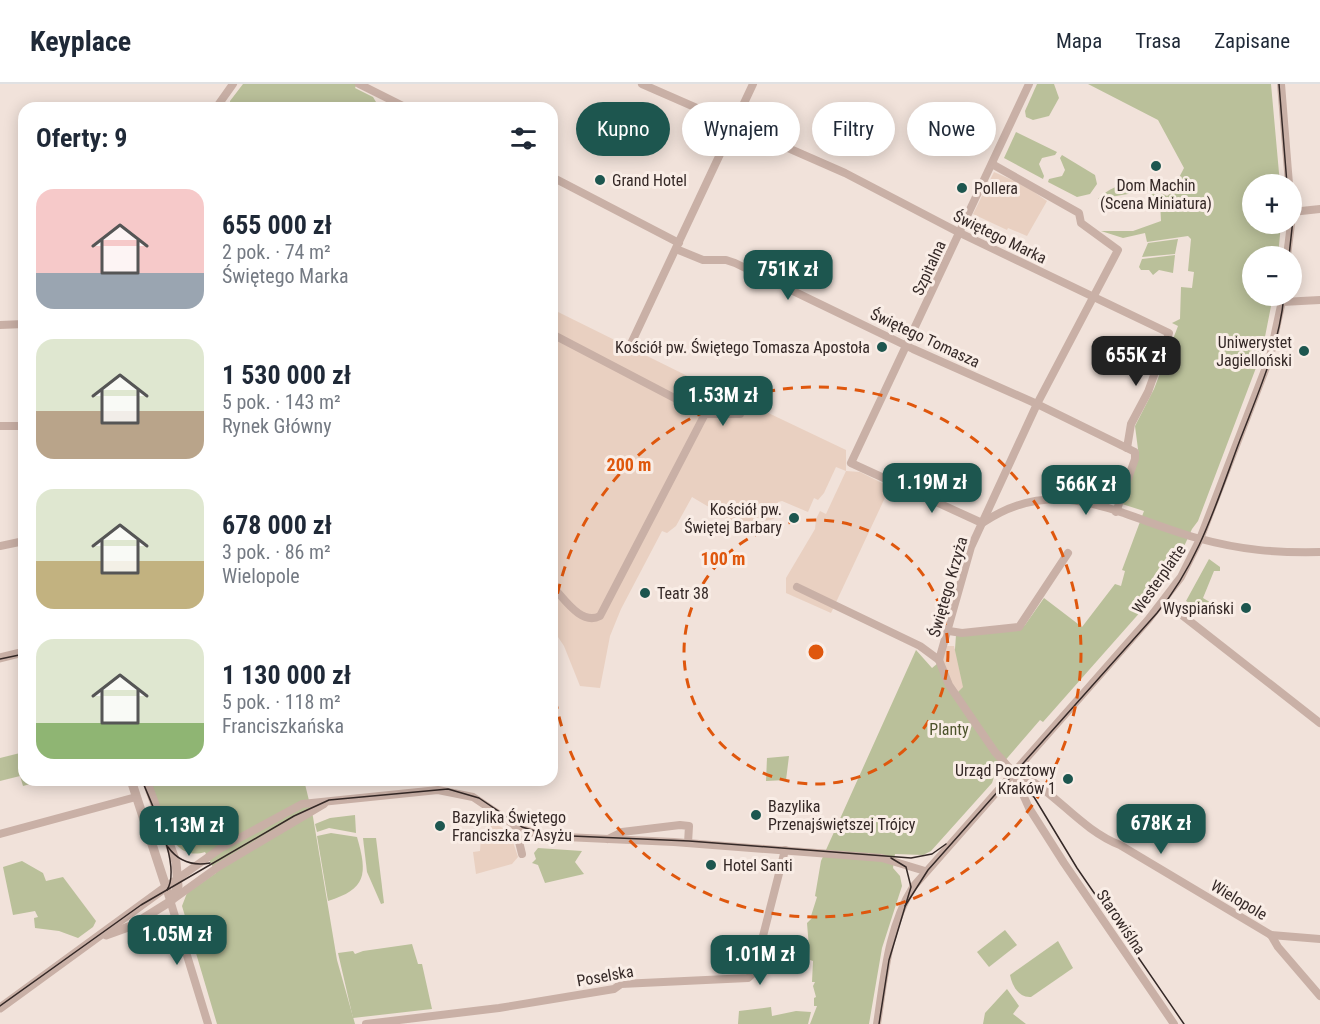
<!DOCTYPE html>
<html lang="pl">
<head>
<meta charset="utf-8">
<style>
	body { margin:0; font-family:"Roboto Condensed",sans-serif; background:#f6f6f7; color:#1f2937; height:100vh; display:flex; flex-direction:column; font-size:22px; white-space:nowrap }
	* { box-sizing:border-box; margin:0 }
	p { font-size:20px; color:#747a83 }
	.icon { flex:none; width:33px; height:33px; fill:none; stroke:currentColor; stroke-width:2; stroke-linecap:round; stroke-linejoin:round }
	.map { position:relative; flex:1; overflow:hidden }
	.sheet { position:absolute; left:18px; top:18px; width:540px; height:684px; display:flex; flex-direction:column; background:#fff; border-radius:18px; box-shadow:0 3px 15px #0003 }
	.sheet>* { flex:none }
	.top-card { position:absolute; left:576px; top:18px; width:570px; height:54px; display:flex; gap:12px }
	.buttons { position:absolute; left:1242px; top:90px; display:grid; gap:12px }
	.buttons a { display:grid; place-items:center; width:60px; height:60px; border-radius:50%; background:#fff; box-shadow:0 3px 15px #0003; font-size:30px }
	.price { position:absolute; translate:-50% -51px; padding:0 14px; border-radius:12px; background:#1d564f; color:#fff; font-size:20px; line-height:39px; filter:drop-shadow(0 2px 3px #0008) }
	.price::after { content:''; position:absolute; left:50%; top:36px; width:18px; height:14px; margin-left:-9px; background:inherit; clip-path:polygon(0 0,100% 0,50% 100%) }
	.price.active { background:#222; color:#fff }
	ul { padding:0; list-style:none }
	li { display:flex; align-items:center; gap:18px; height:150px; padding:0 18px }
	li span { display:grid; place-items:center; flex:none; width:168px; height:120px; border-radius:18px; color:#555 }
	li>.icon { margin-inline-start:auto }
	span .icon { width:72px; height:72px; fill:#fffc; stroke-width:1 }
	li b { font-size:26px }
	h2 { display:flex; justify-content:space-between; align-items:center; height:72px; padding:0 18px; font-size:26px }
	.pill { padding:0 21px; border-radius:27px; background:#fff; box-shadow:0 3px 15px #0003; font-size:21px; line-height:54px }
	.pill.active { background:#1d564f; color:#fff }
	header { display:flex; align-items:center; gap:36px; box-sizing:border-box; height:84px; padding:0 30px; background:#fff; border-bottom:2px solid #e0e1e3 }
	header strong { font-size:28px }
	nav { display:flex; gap:33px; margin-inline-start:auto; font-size:21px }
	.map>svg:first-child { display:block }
</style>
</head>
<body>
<header>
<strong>Keyplace</strong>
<nav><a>Mapa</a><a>Trasa</a><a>Zapisane</a></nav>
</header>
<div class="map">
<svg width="1320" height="940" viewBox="0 0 1320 940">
	<rect width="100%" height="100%" fill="#f1e2da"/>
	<!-- green -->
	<g fill="#bac09a">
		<polygon points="243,0 357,0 355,4 373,13 376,18 368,24 230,24 230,17"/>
		<polygon points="1037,0 1054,0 1059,14 1049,32 1033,36 1026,33 1025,27"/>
		<path d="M1088 0H1271L1280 100H1252V140H1281L1278 172H1252V212H1273L1262 268 1198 437 1192 445 1175 482 1158 508 1043 638 1040 636 996 687 992 699 931 767 923 771 895 770 893 784 900 792 902 802 882 864 869 940H810L817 922H814V914L816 913 813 902 815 898H812L813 877 810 876 807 839 813 833 811 832 817 813 815 812 821 777 916 566 932 584 955 565 956 551 1018 546 1025 541 1044 514 1082 543 1115 500 1121 502 1125 487 1122 486 1144 427 1122 420 1139 373 1135 342 1154 305 1178 242 1172 239 1180 235 1181 203 1192 204 1194 188 1188 187 1191 155 1188 152 1147 158 1145 149 1123 154 1101 147H1133L1161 137 1160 117 1146 107 1098 115C1120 93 1143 99 1167 112L1171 109 1184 84 1158 36Z"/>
		<polygon points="1016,48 1057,68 1055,71 1042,74 1039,80 1044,92 1043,95 1004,74"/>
		<polygon points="1062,71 1095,91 1097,100 1090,110 1077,113 1048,98 1049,95 1062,92 1065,86 1060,74"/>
		<polygon points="1178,155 1175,170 1142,173 1148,159"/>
		<polygon points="1175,171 1173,189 1159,186 1153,191 1149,186 1141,186 1139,183 1142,175"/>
		<polygon points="1209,475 1220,483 1220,487 1214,487 1203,514 1213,520 1205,528 1186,517"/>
		<polygon points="24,668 24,696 41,697 23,702 20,692 0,697 0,674"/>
		<polygon points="789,672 786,696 766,697 767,674"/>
		<path d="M149 696H304L313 733 337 876 355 940H217L182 822 187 809 216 789 205 768C168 780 158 721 149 696Z"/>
		<polygon points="355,731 356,749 329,744 317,748 315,740 330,734"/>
		<path d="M331 749 357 753C368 791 366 805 328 817L317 752Z"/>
		<polygon points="363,754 376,754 384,819 381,820 367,788"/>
		<polygon points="538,764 582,767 575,778 584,790 545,799 538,781 532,779 536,775 534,769"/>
		<polygon points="22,777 43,789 46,797 63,793 96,837 93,843 78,854 59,847 35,844 34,834 38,833 35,827 13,831 3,783"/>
		<polygon points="1005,846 1017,861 989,883 977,868"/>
		<path d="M1058 857 1073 884 1031 913C1019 914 1012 902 1010 891Z"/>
		<polygon points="412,860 418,880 422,880 432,925 353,934 338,869 353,867 355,870 363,867"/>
		<polygon points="1007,905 1019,922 1013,930 1026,940 983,940 985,929"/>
		<polygon points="771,923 772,932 796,927 811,928 808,940 738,940 739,927"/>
	</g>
	<!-- plaza -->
	<g fill="#e9d0c1">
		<polygon points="994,88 1024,101 1047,117 1027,152 1008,144 1007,146 973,130"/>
		<polygon points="552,225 734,315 733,329 747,319 846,366 846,387 860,388 890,403 831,529 786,509 786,494 815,445 816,435 820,427 826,430 846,387 836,383 824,409 818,416 814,414 808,428 782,417 778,418 777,421 780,423 776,425 778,427 774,435 741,442 692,413 676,442 667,449 662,447 621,525 610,552 600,604 580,602 564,562 552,544"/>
		<polygon points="946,562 954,562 963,603 956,610 939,576"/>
		<polygon points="490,736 510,749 518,773 512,780 476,790 473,768 480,767 481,753 486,752 491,745"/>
	</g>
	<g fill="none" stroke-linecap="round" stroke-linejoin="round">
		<!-- minor -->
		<g stroke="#c9b0a6" stroke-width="8">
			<polyline points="359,0 407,24"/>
			<polyline points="642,0 845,89 960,149 1169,249 1148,308 1131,340 1127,364"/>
			<polyline points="1281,0 1289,100"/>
			<polyline points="216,24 233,0"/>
			<polyline points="552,93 679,159"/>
			<polyline points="1292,128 1320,125"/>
			<polyline points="676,165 703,176 726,176 735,179 913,265 1037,320 1135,368 1135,375 1116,428"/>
			<polyline points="1287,172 1291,140"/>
			<polyline points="1282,218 1320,216"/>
			<polyline points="0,241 24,240"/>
			<path d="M552 250 705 330 600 532C581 542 564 514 552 502"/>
			<polyline points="629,264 753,0"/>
			<polyline points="705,330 740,330"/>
			<polyline points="0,342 24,342"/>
			<path d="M984 438C1059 388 1121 433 1197 454 1241 466 1275 469 1320 468"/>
			<polyline points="982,439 851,379 1029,0"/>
			<polyline points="0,462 24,457"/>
			<polyline points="797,503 920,562 939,576 949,601 995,668 1013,688 1029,724 1064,779 1174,940"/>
			<polyline points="1164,517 1320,639"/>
			<polyline points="949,547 962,549 1019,543 1068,469"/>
			<polyline points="939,576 971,463 1037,320 1118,166 1081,139 1079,129 992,80"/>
			<path d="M1013 688C1051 701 1077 744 1120 761L1271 851 1278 863 1320 912"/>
			<polyline points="515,741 522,770"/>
			<polyline points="0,750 136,713"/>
			<polyline points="608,755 622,748 680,741 689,742 688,759"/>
			<polyline points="172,816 218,783 324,720"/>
			<polyline points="1271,851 1320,855"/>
			<polyline points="208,940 166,803 221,764 302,720 438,706 473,713 519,744 543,752 674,758 882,774 925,787"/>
			<polyline points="366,940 499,924 614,905 621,900 748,894 760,883 763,852 785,766"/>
			<path d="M877 940C884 895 888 843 913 803L1148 536 1181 493 1200 455 1270 273 1283 212"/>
		</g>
		<!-- tertiary -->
		<g stroke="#c9b0a6" stroke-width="9">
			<polyline points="0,574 24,568"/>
			<polyline points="106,851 131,842 171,817 178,802 176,778 146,696"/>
			<polyline points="0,924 166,803 131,696"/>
		</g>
		<!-- tram -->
		<g stroke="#352927" stroke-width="1.5">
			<polyline points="1279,0 1287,100"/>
			<polyline points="1289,172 1293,135 1292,101"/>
			<polyline points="0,575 24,570"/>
			<path d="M142 696C152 722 182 782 167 806"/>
			<polyline points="1000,703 1017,702 1034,713 1077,784 1184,940"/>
			<path d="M168 763C178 777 193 782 210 779"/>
			<path d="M905 822 928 786 1157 529C1199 479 1217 417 1240 356 1258 309 1279 263 1284 212"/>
			<polyline points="0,922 141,821 294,732 329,716 448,705 479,714 522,743 548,751 689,757 911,774 932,770 946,760"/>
			<polyline points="879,940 889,876 911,803 906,783 891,774"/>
		</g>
	</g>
	<!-- distance rings -->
	<g fill="none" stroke="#df570d" stroke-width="3" stroke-dasharray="10 8">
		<circle cx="816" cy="568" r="132"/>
		<path d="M552 545A265 265 0 1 1 552 591"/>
	</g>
	<!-- markers -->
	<g fill="#1d564f" stroke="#f9ede6" stroke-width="2">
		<circle cx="1156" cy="82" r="6"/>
		<circle cx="600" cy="96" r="6"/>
		<circle cx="962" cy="104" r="6"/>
		<circle cx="882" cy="263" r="6"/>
		<circle cx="1304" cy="267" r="6"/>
		<circle cx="794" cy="434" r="6"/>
		<circle cx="645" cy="509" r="6"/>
		<circle cx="1246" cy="524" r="6"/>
		<circle cx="1068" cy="695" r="6"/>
		<circle cx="756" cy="731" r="6"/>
		<circle cx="440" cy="742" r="6"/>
		<circle cx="711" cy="781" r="6"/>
	</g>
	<g text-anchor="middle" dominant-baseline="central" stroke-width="6" stroke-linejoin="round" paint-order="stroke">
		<!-- poi labels -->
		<g font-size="16" fill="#352927" stroke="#f9ede6" text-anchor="start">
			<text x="612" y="96">Grand Hotel</text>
			<text x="1156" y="101" text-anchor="middle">Dom Machin<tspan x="1156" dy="18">(Scena Miniatura)</tspan></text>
			<text x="974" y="104">Pollera</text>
			<text x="1292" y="258" text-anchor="end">Uniwerystet<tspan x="1292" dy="18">Jagielloński</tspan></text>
			<text x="870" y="263" text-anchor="end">Kościół pw. Świętego Tomasza Apostoła</text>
			<text x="782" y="425" text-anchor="end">Kościół pw.<tspan x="782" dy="18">Świętej Barbary</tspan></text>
			<text x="657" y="509">Teatr 38</text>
			<text x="1234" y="524" text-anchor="end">Wyspiański</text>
			<text x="1056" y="686" text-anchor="end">Urząd Pocztowy<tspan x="1056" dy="18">Kraków 1</tspan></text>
			<text x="768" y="722">Bazylika<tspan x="768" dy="18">Przenajświętszej Trójcy</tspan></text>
			<text x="452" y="733">Bazylika Świętego<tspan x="452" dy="18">Franciszka z Asyżu</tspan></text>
			<text x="723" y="781">Hotel Santi</text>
		</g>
		<!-- street labels -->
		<g font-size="16" fill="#352927" stroke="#f9ede6">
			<text transform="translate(1000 153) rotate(26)">Świętego Marka</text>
			<text transform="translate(929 184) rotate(-65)">Szpitalna</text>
			<text transform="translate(925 254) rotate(25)">Świętego Tomasza</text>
			<text transform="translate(1159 495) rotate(-55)">Westerplatte</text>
			<text transform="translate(948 503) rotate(-74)">Świętego Krzyża</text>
			<text transform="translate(1239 816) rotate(31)">Wielopole</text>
			<text transform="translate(1121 838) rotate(56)">Starowiślna</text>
			<text transform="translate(605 892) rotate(-10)">Poselska</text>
		</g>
		<!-- park labels -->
		<g font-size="16" fill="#4c532b" stroke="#f9ede6">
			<text x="949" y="645">Planty</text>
		</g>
	</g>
	<circle cx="816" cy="568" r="9" fill="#df570d" stroke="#f9ede6" stroke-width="3"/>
	<g font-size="18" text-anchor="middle" font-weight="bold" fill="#df570d" stroke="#f9ede6" stroke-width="6" stroke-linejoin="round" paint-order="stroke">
		<text x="629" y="387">200 m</text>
		<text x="723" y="481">100 m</text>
	</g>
</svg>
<div class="buttons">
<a>+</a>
<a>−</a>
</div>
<b class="price" style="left:788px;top:217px">751K zł</b>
<b class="price active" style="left:1136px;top:303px">655K zł</b>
<b class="price" style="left:723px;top:343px">1.53M zł</b>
<b class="price" style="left:932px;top:430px">1.19M zł</b>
<b class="price" style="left:1086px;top:432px">566K zł</b>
<b class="price" style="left:1161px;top:771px">678K zł</b>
<b class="price" style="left:189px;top:773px">1.13M zł</b>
<b class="price" style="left:177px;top:882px">1.05M zł</b>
<b class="price" style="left:760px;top:902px">1.01M zł</b>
<div class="top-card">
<a class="pill active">Kupno</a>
<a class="pill">Wynajem</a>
<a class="pill">Filtry</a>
<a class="pill">Nowe</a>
</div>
<section class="sheet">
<h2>Oferty: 9<svg class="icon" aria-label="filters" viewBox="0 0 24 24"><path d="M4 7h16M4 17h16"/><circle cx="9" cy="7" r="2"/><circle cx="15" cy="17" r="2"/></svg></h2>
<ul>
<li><span style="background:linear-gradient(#f6c9c9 70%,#9aa5b1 0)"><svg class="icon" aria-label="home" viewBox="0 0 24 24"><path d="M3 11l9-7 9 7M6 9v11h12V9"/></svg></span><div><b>655 000 zł</b><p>2 pok. · 74 m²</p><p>Świętego Marka</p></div></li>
<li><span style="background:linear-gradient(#dfe7d0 60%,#b9a48a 0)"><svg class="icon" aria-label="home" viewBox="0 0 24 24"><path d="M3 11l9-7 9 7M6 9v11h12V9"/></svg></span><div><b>1 530 000 zł</b><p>5 pok. · 143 m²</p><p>Rynek Główny</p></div></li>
<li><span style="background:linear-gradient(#dfe7d0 60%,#c2b280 0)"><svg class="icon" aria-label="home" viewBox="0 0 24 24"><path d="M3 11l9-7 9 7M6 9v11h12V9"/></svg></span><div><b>678 000 zł</b><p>3 pok. · 86 m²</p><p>Wielopole</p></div></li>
<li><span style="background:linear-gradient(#dfe7d0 70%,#8fb573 0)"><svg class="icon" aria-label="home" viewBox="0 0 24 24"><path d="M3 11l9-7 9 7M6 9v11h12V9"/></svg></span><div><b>1 130 000 zł</b><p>5 pok. · 118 m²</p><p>Franciszkańska</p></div></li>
</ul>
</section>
</div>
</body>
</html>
